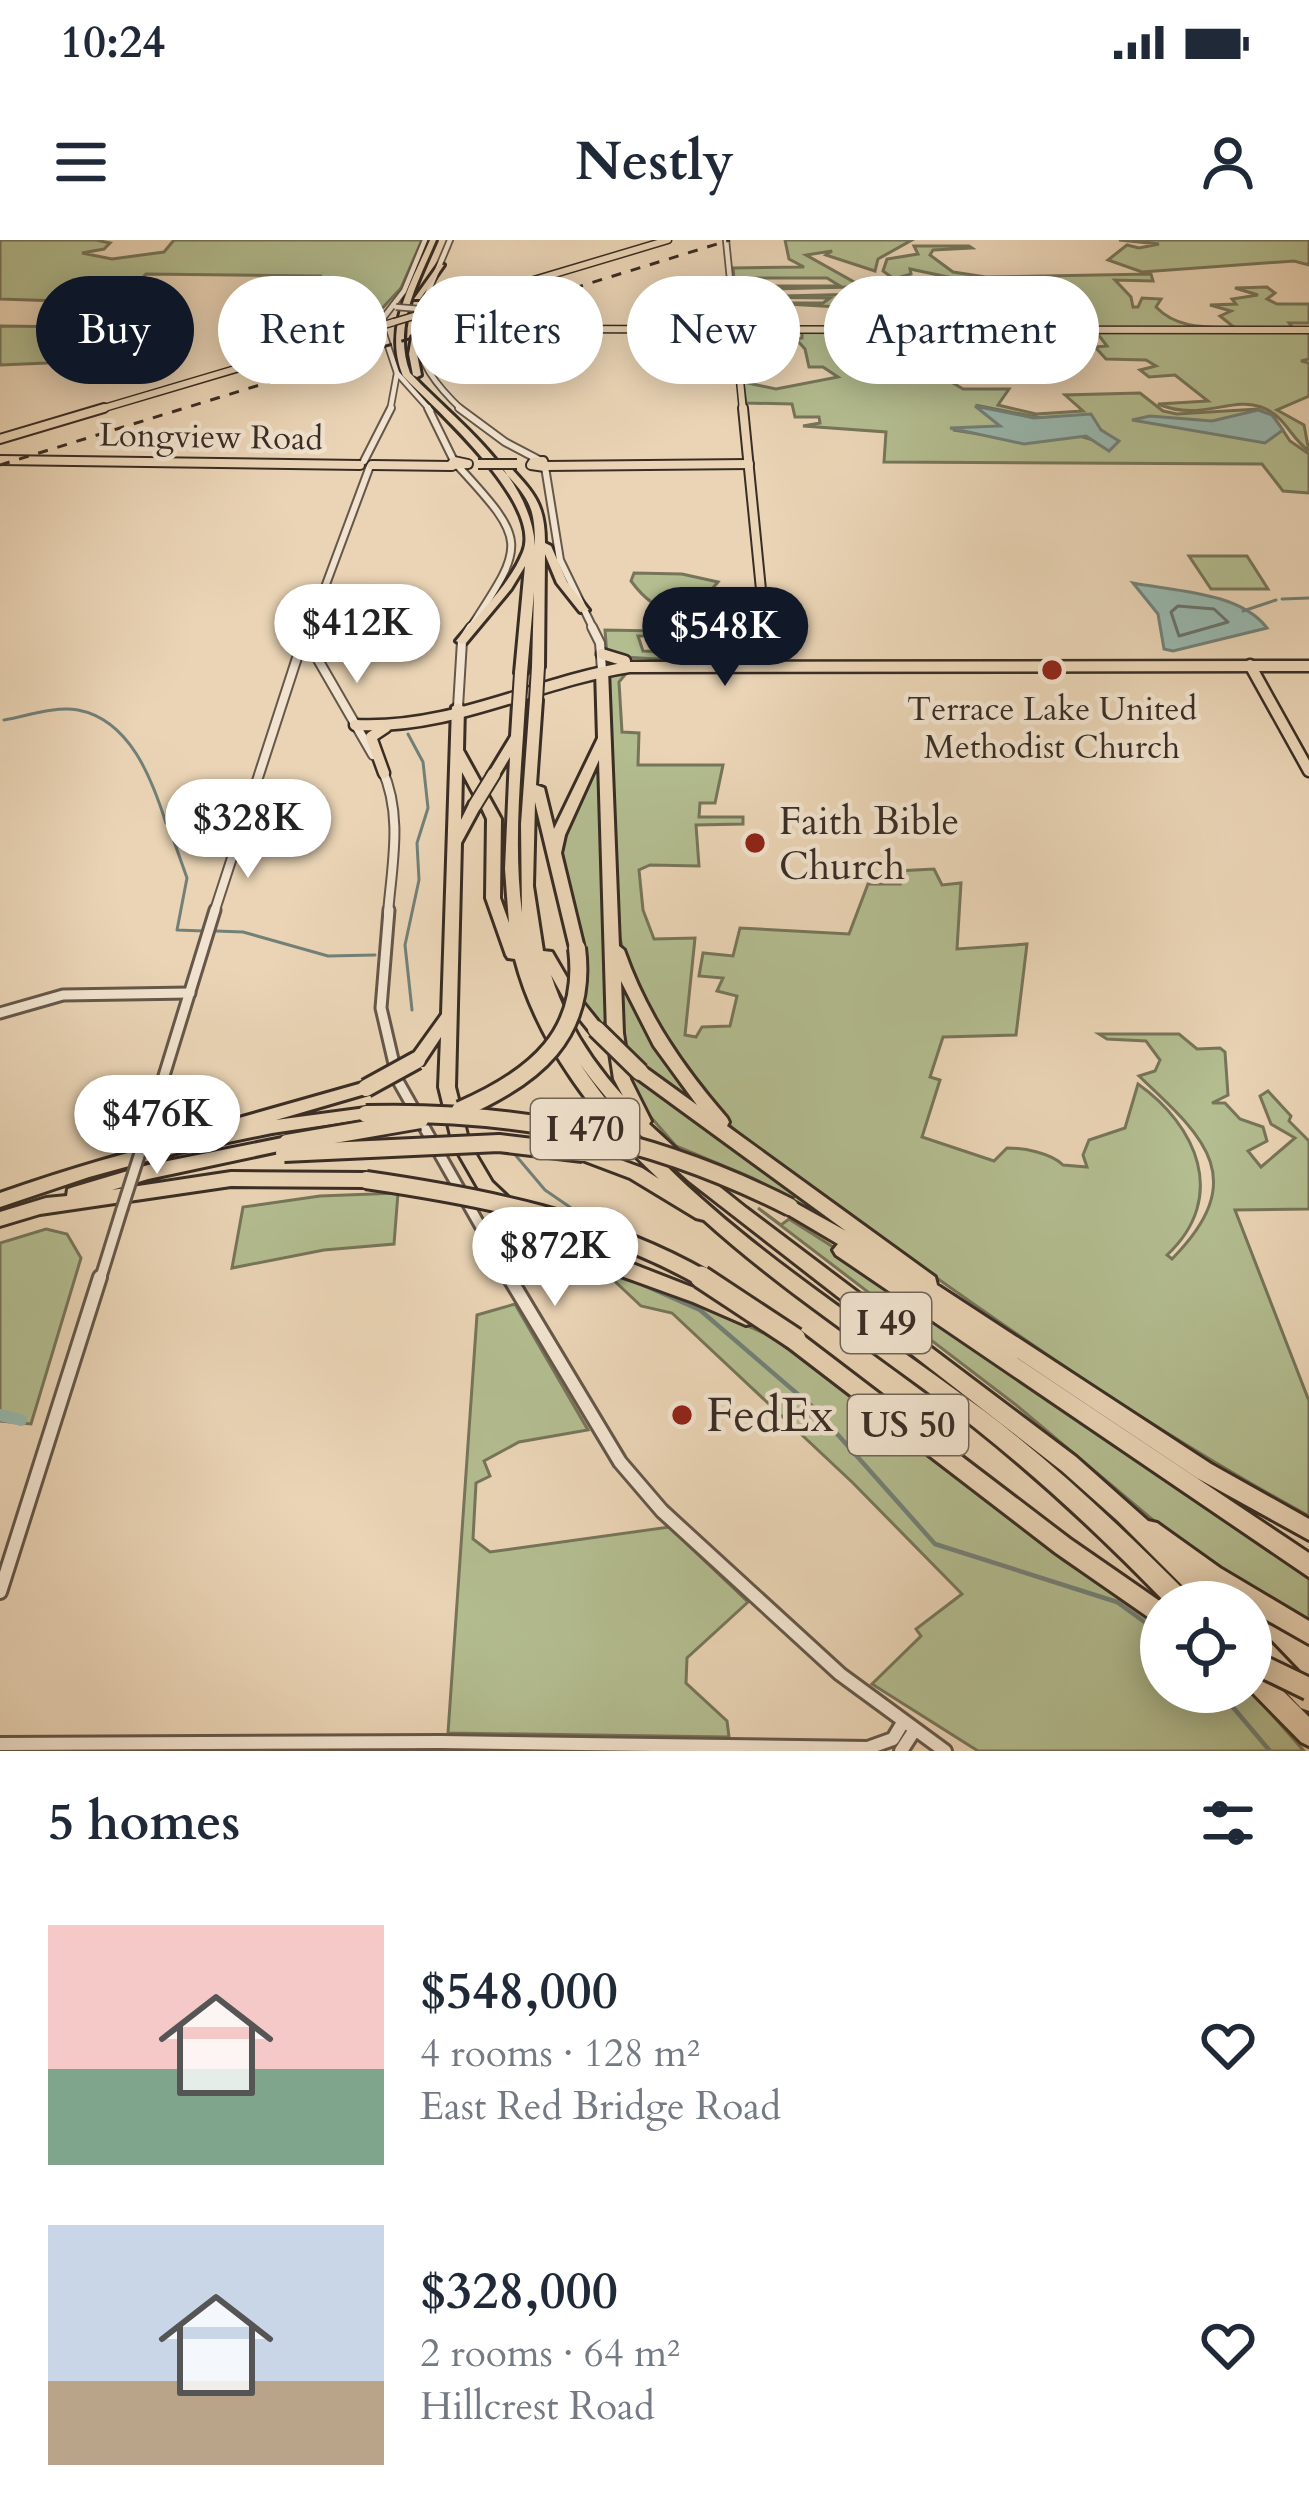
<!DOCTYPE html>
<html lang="en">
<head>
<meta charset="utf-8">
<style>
	body { margin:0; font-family:Cardo,serif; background:#f2f2f3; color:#1f2937; height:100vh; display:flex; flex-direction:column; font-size:45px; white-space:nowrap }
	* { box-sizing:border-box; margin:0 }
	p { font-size:39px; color:#747a83 }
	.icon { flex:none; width:66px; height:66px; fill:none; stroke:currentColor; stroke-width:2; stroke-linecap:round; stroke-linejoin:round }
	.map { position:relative; height:1511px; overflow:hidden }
	.details { display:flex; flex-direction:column; background:#fff; flex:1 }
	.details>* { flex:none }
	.guide { position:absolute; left:36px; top:36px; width:1239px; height:108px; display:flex; gap:24px }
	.controls { position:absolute; left:1140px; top:1341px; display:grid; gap:24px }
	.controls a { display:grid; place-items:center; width:132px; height:132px; border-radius:50%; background:#fff; box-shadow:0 6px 30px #0003; font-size:60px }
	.price { position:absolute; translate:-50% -102px; padding:0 27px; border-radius:42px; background:#fff; color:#222; font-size:39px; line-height:78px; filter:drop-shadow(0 3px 6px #0008) }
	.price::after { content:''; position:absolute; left:50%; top:72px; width:36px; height:27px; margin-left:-18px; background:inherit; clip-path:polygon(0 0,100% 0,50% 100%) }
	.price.active { background:#111827; color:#fff }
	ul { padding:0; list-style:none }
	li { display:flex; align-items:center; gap:36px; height:300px; padding:0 48px }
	li span { display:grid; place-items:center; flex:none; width:336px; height:240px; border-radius:0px; color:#555 }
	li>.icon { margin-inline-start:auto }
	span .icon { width:144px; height:144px; fill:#fffc; stroke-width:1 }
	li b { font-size:51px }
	h2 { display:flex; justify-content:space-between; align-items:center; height:144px; padding:0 48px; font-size:51px }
	.chip { padding:0 42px; border-radius:54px; background:#fff; box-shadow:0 6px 30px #0003; font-size:42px; line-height:108px }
	.chip.active { background:#111827; color:#fff }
	.status { display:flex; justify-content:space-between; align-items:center; height:84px; padding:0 60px; background:#fff; direction:ltr }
	.status svg { height:33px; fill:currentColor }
	header { display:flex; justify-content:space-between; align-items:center; height:156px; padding:0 48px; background:#fff; font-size:54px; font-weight:700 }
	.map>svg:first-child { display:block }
</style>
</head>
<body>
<div class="status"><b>10:24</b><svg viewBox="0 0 49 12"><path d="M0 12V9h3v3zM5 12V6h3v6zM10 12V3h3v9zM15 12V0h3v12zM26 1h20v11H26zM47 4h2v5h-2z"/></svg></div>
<header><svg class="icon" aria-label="menu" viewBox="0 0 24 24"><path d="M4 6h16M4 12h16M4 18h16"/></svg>Nestly<svg class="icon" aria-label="person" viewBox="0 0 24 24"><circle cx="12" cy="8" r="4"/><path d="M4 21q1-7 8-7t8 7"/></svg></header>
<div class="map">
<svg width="1309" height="1511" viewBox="0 0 1309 1511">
	<rect width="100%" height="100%" fill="#ead4b5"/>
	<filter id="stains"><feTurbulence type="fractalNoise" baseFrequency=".00167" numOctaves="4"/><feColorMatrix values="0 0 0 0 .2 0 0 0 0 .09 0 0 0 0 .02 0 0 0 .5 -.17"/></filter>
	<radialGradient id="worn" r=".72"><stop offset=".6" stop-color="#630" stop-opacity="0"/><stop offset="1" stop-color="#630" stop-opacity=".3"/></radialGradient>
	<!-- green -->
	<g fill="#b3bd90" stroke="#76755a" stroke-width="3" fill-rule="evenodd">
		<path d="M0 0H96L110 3 104 9 82 13 112 19 164 12 174 0H422L401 48 363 89C345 82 321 84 298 77L320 36 146 34 120 63 0 59Z"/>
		<polygon points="785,0 912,0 878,19 875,31 826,15 832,11 806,15 888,61 909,80 907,88 896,88 889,69 865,60 839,61 838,67 769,63 823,63 830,58 745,57 864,54 851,47 734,50 734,46 840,46 827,38 734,38 733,28 804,27 789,19"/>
		<polygon points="1119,0 1309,0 1309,25 1294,21 1142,32 1108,20 1127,5 1139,8 1159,4"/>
		<path d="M914 6H969L972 8 933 10 930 15 953 32 986 37 1151 34 1153 41 1115 40 1131 57 1133 67H1138L1142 58 1161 59 1156 67C1177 89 1206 87 1235 88L1220 76 1231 71 1210 65 1236 64 1232 59 1258 55 1235 48 1267 47 1275 53 1267 59 1277 64H1309V83H1289L1296 92 1309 93V119L1301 121 1309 123V156L1277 170 1304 185 1309 211C1290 198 1286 176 1261 167 1232 156 1200 182 1158 164L1208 161 1175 135 1149 137 1140 130 1156 126 1146 120 1106 119 1095 107 1107 106 1097 93 998 88V82L1023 81 1021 74 976 43 910 29 911 34 894 39 883 31 887 19 918 14Z"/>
		<polygon points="0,86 79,87 80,87 47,123 0,125"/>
		<path d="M802 90H859L864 106 895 107 898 119 942 124 928 128 963 149H1009L998 165 1036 174 1083 171 1065 155 1140 153 1163 171 1177 174 1258 169 1274 177 1290 201 1309 214V253L1283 251 1262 224 884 222 886 192 803 186 820 183 819 177H795L792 164 746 163 743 142 776 149 838 137 823 127H809L805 109 796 99 802 98ZM980 166 1101 190 1115 200 1100 202 1076 195 1032 202 953 190 1001 186Z"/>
		<polygon points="1189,316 1247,316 1268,349 1211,349"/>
		<path d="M634 333 682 334 718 342C687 380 660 380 631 341Z"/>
		<path d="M761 351 765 421 725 420 721 396H638L643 411 674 412V420L607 416 605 390 658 391 662 374C684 375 702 365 723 369L744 352Z"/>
		<path d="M628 431 619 442 622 492 639 493 638 525H723L715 563H700L699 577H743V584L696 585 699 626 650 625 639 630 643 670 654 699 695 698 685 795 696 797 702 787 730 786 737 756 717 751 723 738 699 736 703 713 733 716 740 688 849 694 868 644H900L897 631 934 629 942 645 961 643 957 709 1027 704 1016 795 943 797 930 837 940 840 922 897 994 921 1007 908C1024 908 1051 913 1063 925L1087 927 1083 915 1089 900 1125 888 1138 844C1196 885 1229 957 1167 1015L1172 1019C1252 938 1203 896 1139 836L1155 831 1160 820 1146 801 1107 799 1099 794H1179L1197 809 1220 808 1225 812 1228 855 1212 863H1225L1240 879 1263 887 1267 901 1248 911 1261 927 1295 898 1271 884 1260 856 1268 851 1291 876 1289 881 1309 901V969L1235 970 1309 1161V1276C1160 1195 1020 1098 882 999 809 947 719 894 671 815 649 780 627 731 618 690L609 435Z"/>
		<path d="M602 513 611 800 582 766C594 714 563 669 560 618 557 585 588 543 602 513Z"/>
		<polygon points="617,718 652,799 720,884 619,808"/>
		<polygon points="622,820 814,965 822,976 753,938 676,906 642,867"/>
		<polygon points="398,953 394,1004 324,1010 232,1028 243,967 320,956"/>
		<polygon points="758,968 781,985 789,979 841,1012 1309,1331 1309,1386 1190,1311 1016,1165"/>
		<polygon points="46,989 67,994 81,1018 31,1184 0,1181 0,1003"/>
		<polygon points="606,1033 696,1062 774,1098 1063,1320 1161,1385 1161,1452 1251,1451 1304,1511 978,1511 872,1444 921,1396 916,1389 962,1354 853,1243 672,1073 641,1066"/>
		<polygon points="515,1064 588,1190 519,1202 484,1221 490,1236 476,1243 473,1299 490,1312 669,1287 748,1362 687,1418 686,1443 727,1481 729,1497 448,1493 477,1075"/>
	</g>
	<!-- water -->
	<g fill="#98b8af" stroke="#728078" stroke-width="3">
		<polygon points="975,166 1034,178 1091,174 1101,190 1119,201 1109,211 1086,196 1024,204 950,188 1000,186"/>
		<polygon points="1258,170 1272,175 1283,190 1265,203 1132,180 1150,176 1212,181"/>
		<path d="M1133 343C1174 351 1240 352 1267 388L1173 411 1164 409 1158 374Z"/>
	</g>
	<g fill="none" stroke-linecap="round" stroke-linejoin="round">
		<!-- shore -->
		<polygon stroke="#68726a" stroke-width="3" points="1178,366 1214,369 1228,382 1179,396 1171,372"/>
		<!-- stream-far1 -->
		<g stroke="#728078" stroke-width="3">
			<polyline points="1282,359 1309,358"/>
			<polyline points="1243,371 1276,360"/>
			<path d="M4 480C27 476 54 466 78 470 130 480 152 539 166 583"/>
			<polyline points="408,494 423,522 428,568 417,603 419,640 405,705 412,770"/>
			<polyline points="170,590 187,638 177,690 204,691"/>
			<polyline points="216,691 243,692 328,716 375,715"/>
			<polyline points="512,911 545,950 593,983"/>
			<polyline points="610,1004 623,1020"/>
		</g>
		<!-- stream -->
		<g stroke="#728078" stroke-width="4.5">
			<polyline points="639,1043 700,1070 815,1169 935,1304 1117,1362 1161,1394"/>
			<polyline points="1220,1452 1270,1511"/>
		</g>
		<!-- river -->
		<polyline stroke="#98b8af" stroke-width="12" points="0,1175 21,1180"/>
		<!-- minor-far4 casing -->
		<g stroke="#655749" stroke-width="8">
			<g id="minor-far4">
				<polyline points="425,0 404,51 380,82 397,133 431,171"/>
				<path d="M450 0C418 79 392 104 463 171"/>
				<polyline points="726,0 735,89"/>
				<polyline points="390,171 397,133"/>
			</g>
		</g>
		<!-- minor-far3 casing -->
		<g stroke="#655749" stroke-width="10">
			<g id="minor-far3">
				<polyline points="428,168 454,221"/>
				<polyline points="459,168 505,202 541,221"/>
				<polyline points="364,221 391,168"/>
				<path d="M459 227C529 303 525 304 469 390"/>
				<polyline points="545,227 560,320 594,390"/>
				<polyline points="309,390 370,226"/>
			</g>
		</g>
		<!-- minor-far2 casing -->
		<g stroke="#655749" stroke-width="12">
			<g id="minor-far2">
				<polyline points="309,387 313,411 373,515"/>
				<polyline points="592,387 600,403 602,430"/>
				<polyline points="458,467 462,401 471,387"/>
				<path d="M382 529C403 575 392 624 388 673"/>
				<polyline points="214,673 307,387"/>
			</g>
		</g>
		<!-- minor-far1 casing -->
		<g stroke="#655749" stroke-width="15">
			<g id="minor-far1">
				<polyline points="389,670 381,768 398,841 511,1040"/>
				<polyline points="0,773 63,755 190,753"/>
				<polyline points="147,891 215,670"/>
				<polyline points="100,1040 122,969"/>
			</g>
		</g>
		<!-- minor casing -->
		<g stroke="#655749" stroke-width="18">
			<g id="minor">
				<polyline points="509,1037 620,1222 662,1271 840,1434 945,1511"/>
				<polyline points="0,1352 100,1037"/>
				<polyline points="0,1504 441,1502 868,1508 893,1499 902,1484"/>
				<polyline points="901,1511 914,1491"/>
			</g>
		</g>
		<!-- major-far2 casing -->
		<g stroke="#392d25" stroke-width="9">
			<g id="major-far2">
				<polyline points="417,75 668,0"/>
				<polyline points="418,89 1309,90"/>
				<polyline points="735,89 743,171"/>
				<polyline points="94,171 394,82"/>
			</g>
		</g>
		<!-- major-far1 casing -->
		<g stroke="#392d25" stroke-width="12">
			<g id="major-far1">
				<polyline points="743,168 765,390"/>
				<polyline points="0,199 104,168"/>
				<polyline points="0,220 360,225"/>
				<polygon points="454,221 468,224 451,225"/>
				<polygon points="543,221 545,227 531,225 533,222"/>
				<polyline points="372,225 452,226"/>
				<polyline points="546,226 749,224"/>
			</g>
		</g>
		<!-- major casing -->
		<g stroke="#392d25" stroke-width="15">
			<g id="major">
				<polyline points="765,387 769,425"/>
				<polyline points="602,414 625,421"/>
				<polyline points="1250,425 1309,531"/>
				<path d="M355 485C452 490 535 442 629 427L1309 426"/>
				<polyline points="384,533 371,497 386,487"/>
			</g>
		</g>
		<!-- highway casing -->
		<g stroke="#392d25" stroke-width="6">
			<g id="highway">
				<path d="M430 0H436C418 43 392 86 410 133 456 182 530 233 535 306 535 265 529 259 502 229V225H508C534 253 545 264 545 303L551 306 567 342 589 370 580 372 557 343 545 314 544 427 538 430 532 427 534 352 527 433 521 436 515 433 525 326 511 349 466 403 462 404 456 401C479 373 509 346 523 312 543 263 435 169 403 136 383 88 411 44 430 0Z"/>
				<polygon points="439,24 444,25 420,59 414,59"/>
				<polygon points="416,95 420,97 417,114 421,135 417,137 413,135 409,114 412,97"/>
				<path d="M602 427 608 430 619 706 624 710C647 775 682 826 727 878L729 882 727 886 935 1037 937 1045 1211 1224 1309 1279V1300L1197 1238 926 1057 1309 1313V1337L836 1015 833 1010 838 1004 784 972 781 967 784 962 790 960 846 991 634 836 632 832 634 828H646L697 865 654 806 621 741 623 793 630 839 651 881 649 884 701 932 746 968 1076 1217 1148 1281 1157 1283 1220 1328 1309 1381V1404L1251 1371V1362H1236L1223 1354 1226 1362H1199L1118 1281 1062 1231 689 941C649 905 612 868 580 824 677 968 846 1068 983 1170 1056 1225 1123 1289 1188 1354L1191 1362H1165C1105 1300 1042 1241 974 1187 885 1117 788 1056 704 980L696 978 630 938 577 918 575 913 577 908 583 906 642 928 659 939C596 880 537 804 515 719L508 718 506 715 486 658 487 579 481 566 461 603 455 847 469 903 492 942 526 974 566 998 753 1071 755 1077 753 1083 746 1085 693 1062 599 1028 554 1009 514 984 480 951 453 904 439 847 441 797 423 824H411L409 820 442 774 452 467 458 463 464 467 463 510 501 579 500 658 509 683 505 629 510 517 498 537 494 538 488 534 511 496 513 464 519 460 525 464C521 533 513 604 522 673L521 584 530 460 536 456 542 460 536 545 544 548 554 589 598 498 596 430ZM599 520 607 793 614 839 623 856C591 821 565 780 551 735L566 762 591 793H601L604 789 601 785 577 755 552 712 543 711 533 646 535 562 570 708 577 713 582 711 584 708 561 613 565 595ZM462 532 478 562H470L461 580Z"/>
				<path d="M366 842 372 844 374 848 372 852 276 880 366 868 372 870 374 874 372 878 272 893 180 912 89 937 0 967V953C66 930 132 910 200 895L201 889 207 887Z"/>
				<polygon points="287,897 293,898 295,903 293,908 148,939 112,950 231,932 366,933 372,935 375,940 372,945 366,947 231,946 40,974 0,986 0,972 46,958 67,956 68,949 74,947 148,925"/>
				<polygon points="790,1089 797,1091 1070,1299 1161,1362 1161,1386 1056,1313 783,1103 781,1097 783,1091"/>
				<polygon points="1251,1388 1259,1391 1309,1443 1309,1471 1301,1468 1251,1415"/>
				<polygon points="1251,1424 1259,1427 1309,1477 1309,1506 1301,1502 1251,1451"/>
			</g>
		</g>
		<!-- minor-far4 -->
		<use href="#minor-far4" stroke="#f1e3cf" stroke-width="4.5"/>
		<!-- minor-far3 -->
		<use href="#minor-far3" stroke="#f1e3cf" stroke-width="6"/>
		<!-- minor-far2 -->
		<use href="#minor-far2" stroke="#f1e3cf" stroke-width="8"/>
		<!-- minor-far1 -->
		<use href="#minor-far1" stroke="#f1e3cf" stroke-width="9"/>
		<!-- minor -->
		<use href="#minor" stroke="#f1e3cf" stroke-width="12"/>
		<!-- major-far2 -->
		<use href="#major-far2" stroke="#ead4b5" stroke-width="6"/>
		<!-- major-far1 -->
		<use href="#major-far1" stroke="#ead4b5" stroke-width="8"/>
		<!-- major -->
		<use href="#major" stroke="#ead4b5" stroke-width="10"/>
		<!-- highway -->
		<use href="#highway" fill="#ead4b5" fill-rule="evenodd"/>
		<!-- rail -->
		<polyline stroke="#392d25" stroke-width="3" stroke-dasharray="10 10" stroke-linecap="butt" points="0,225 730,0"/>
		<!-- minor-bridge-far1 casing -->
		<g stroke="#655749" stroke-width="8" stroke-linecap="butt">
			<polyline id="minor-bridge-far1" points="396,67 420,69"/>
		</g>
		<!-- minor-bridge casing -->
		<g stroke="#655749" stroke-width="15" stroke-linecap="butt">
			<polyline id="minor-bridge" points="122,969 147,891"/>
		</g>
		<!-- major-bridge-far1 casing -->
		<g stroke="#392d25" stroke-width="9" stroke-linecap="butt">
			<polyline id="major-bridge-far1" points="394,82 417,75"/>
		</g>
		<!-- major-bridge casing -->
		<g stroke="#392d25" stroke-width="12" stroke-linecap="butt">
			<polyline id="major-bridge" points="478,224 517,224"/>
		</g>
		<!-- highway-bridge-far2 casing -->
		<g stroke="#392d25" stroke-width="16" stroke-linecap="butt">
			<g id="highway-bridge-far2">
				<polyline points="536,460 538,427"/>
				<polyline points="519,464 521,433"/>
				<polyline points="475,565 494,534"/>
			</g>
		</g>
		<!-- highway-bridge-far1 casing -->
		<g stroke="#392d25" stroke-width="22" stroke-linecap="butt">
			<g id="highway-bridge-far1">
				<polyline points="596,789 640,832"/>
				<polyline points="366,848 417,820"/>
				<path d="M460 870C534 838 588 795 577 708"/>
				<path d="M366 874C518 870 654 898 790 967"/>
				<polyline points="287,903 420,880"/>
				<polyline points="284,913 499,903 583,913"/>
				<path d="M366 940C483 957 602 980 706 1040"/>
			</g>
		</g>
		<!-- highway-bridge casing -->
		<g stroke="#392d25" stroke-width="27" stroke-linecap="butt">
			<g id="highway-bridge">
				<polyline points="701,1037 795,1099"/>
				<polyline points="1251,1421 1309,1449"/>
			</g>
		</g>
		<!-- minor-bridge-far1 -->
		<use href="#minor-bridge-far1" stroke="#f1e3cf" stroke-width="4.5"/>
		<!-- minor-bridge -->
		<use href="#minor-bridge" stroke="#f1e3cf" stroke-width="9"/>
		<!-- major-bridge-far1 -->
		<use href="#major-bridge-far1" stroke="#ead4b5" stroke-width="6"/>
		<!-- major-bridge -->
		<use href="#major-bridge" stroke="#ead4b5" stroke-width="8"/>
		<!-- highway-bridge-far2 -->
		<use href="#highway-bridge-far2" stroke="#ead4b5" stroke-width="12"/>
		<!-- highway-bridge-far1 -->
		<use href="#highway-bridge-far1" stroke="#ead4b5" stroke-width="16"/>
		<!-- highway-bridge -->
		<use href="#highway-bridge" stroke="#ead4b5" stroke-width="21"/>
	</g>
	<!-- markers -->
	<g fill="#8f2418" stroke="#f1e3cf" stroke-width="4.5">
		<circle cx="1052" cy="430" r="12"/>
		<circle cx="755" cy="603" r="12"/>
		<circle cx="682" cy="1175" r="12"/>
	</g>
	<g text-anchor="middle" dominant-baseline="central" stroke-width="9" stroke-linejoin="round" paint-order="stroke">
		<!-- far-street labels -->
		<g font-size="33" fill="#392d25" stroke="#f1e3cf">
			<text transform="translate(211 197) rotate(1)">Longview Road</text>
		</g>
		<!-- far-poi labels -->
		<g font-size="33" fill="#392d25" stroke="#f1e3cf">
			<text x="1052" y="469">Terrace Lake United<tspan x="1052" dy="38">Methodist Church</tspan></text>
		</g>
		<!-- shield labels -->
		<g fill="#f1e3cf" stroke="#706458" stroke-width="3">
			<rect x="531" y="859" width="108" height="60" rx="9"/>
			<rect x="841" y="1053" width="90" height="60" rx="9"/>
			<rect x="848" y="1155" width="120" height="60" rx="9"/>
		</g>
		<g font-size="36" font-weight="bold" fill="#392d25">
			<text x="585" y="889">I 470</text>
			<text x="886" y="1083">I 49</text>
			<text x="908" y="1185">US 50</text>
		</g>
		<!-- poi labels -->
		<g font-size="39" fill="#392d25" stroke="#f1e3cf" text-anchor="start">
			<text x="779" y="581">Faith Bible<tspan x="779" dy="45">Church</tspan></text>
		</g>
		<!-- near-poi labels -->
		<g font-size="48" fill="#392d25" stroke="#f1e3cf" text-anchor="start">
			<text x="706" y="1175">FedEx</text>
		</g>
	</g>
	<rect width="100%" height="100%" filter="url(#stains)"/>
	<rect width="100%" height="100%" fill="url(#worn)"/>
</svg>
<div class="controls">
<a><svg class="icon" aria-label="locate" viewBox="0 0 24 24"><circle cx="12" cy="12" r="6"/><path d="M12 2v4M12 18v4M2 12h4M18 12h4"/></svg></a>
</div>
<b class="price" style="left:357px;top:446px">$412K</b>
<b class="price active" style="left:725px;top:449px">$548K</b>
<b class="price" style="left:248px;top:641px">$328K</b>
<b class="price" style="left:157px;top:937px">$476K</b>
<b class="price" style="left:555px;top:1069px">$872K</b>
<div class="guide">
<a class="chip active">Buy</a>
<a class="chip">Rent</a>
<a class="chip">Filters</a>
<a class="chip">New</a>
<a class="chip">Apartment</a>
</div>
</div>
<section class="details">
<h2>5 homes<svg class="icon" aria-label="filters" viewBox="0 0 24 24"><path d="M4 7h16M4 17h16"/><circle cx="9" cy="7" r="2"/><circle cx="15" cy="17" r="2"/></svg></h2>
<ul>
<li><span style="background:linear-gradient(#f6c9c9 60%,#7fa58c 0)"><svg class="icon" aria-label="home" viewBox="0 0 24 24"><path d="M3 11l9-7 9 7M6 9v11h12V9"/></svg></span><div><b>$548,000</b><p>4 rooms · 128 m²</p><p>East Red Bridge Road</p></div><svg class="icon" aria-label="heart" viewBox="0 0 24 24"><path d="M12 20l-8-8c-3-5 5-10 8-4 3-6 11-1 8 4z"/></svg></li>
<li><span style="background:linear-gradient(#c9d6e8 65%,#b9a48a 0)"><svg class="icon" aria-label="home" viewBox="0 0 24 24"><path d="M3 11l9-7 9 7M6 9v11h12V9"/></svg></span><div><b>$328,000</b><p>2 rooms · 64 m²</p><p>Hillcrest Road</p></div><svg class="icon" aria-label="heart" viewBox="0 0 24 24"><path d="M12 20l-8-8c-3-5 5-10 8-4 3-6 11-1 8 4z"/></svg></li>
</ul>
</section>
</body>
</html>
